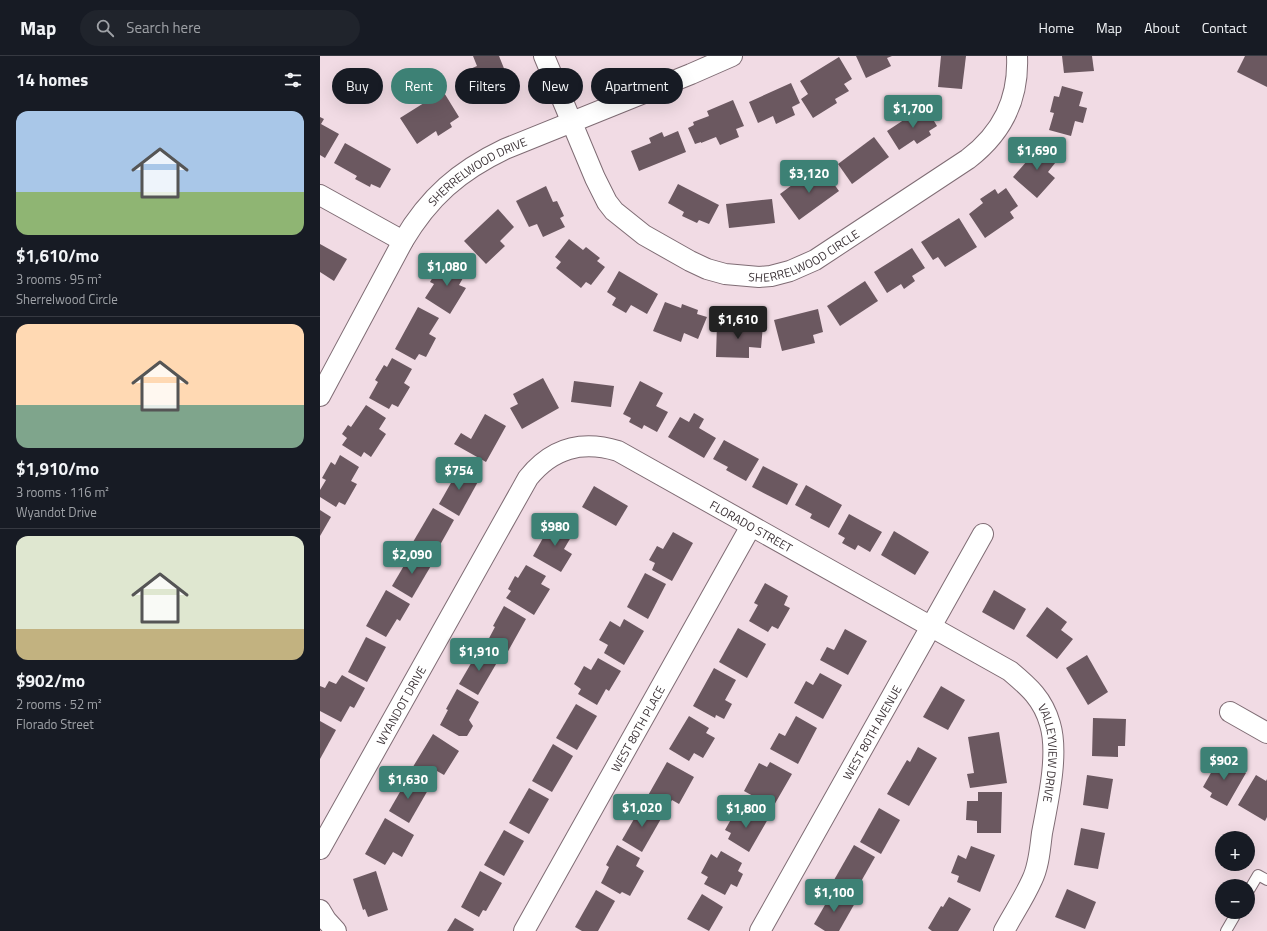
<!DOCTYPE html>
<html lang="en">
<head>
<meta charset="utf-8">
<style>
	body { margin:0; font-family:"Titillium Web",sans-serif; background:#20242c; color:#f1f3f6; height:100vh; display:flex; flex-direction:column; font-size:15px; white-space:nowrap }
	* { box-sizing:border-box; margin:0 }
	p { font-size:13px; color:#9ea1a6 }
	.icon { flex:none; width:22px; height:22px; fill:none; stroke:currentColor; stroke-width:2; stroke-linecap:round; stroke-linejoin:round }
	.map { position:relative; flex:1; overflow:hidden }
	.panel { display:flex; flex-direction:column; background:#171b24; width:320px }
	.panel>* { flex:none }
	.guide { position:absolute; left:12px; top:12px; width:380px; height:36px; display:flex; gap:8px }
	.controls { position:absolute; left:895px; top:775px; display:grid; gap:8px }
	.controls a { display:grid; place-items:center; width:40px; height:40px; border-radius:50%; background:#171b24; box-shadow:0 4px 16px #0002; font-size:20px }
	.price { position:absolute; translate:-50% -34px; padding:0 9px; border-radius:4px; background:#3d8175; color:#fff; font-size:13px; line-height:26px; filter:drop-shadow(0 1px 2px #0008) }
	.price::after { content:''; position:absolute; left:50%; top:24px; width:12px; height:9px; margin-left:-6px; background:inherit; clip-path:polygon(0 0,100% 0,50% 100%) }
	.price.on { background:#222; color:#fff }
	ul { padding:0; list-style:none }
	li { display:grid; align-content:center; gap:8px; height:212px; padding:0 16px }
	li+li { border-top:1px solid #363941 }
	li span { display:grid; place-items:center; height:124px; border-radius:12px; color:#555 }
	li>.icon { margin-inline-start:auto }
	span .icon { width:72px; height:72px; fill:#fffc; stroke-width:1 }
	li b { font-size:17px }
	h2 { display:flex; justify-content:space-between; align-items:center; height:48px; padding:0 16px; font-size:17px }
	.chip { padding:0 14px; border-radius:18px; background:#171b24; box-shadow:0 4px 16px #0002; font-size:14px; line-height:36px }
	.chip.on { background:#3d8175; color:#fff }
	header { display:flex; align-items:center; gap:24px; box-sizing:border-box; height:56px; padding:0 20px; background:#171b24; border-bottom:1px solid #363941 }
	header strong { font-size:19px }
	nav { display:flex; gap:22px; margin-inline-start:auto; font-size:14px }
	.search { width:280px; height:36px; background:#20242c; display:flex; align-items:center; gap:10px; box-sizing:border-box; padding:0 14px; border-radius:22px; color:#9ea1a6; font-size:15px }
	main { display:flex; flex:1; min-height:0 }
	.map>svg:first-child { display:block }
</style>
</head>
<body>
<header>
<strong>Map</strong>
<div class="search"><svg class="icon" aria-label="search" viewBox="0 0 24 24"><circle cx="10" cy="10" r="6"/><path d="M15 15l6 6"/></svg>Search here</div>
<nav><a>Home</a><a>Map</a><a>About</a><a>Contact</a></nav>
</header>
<main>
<section class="panel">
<h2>14 homes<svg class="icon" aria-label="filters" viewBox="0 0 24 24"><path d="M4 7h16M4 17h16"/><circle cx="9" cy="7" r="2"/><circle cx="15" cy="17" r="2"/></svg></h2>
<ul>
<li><span style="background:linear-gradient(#a9c7e8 65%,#8fb573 0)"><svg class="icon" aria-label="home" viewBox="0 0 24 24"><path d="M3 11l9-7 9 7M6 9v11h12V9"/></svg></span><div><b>$1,610/mo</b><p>3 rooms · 95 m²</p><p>Sherrelwood Circle</p></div></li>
<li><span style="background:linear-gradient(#ffd9b3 65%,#7fa58c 0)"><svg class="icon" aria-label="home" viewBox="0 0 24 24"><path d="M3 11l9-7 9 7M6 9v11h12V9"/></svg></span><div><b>$1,910/mo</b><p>3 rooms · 116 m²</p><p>Wyandot Drive</p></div></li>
<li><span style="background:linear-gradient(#dfe7d0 75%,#c2b280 0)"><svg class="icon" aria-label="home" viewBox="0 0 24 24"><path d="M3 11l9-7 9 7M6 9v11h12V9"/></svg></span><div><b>$902/mo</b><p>2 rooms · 52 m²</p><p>Florado Street</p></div></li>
</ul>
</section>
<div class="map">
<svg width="947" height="875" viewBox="0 0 947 875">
	<rect width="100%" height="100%" fill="#f1dbe4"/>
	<!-- building -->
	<g fill="#6b5860">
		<polygon points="153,0 179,0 194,37 173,46 167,31 159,34 150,13 157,10"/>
		<polygon points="536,0 572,0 567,2 571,10 546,22"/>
		<polygon points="621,0 646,0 642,33 618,31"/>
		<polygon points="742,0 772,0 774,15 744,17"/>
		<polygon points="925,0 947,0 947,31 917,16"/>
		<polygon points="519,1 532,23 524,28 529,35 515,43 517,47 493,62 481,43 488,38 480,25"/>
		<polygon points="471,27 480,47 472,51 475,59 456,68 453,60 438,67 429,46"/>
		<polygon points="742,30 763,36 759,50 767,52 763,67 755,65 751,80 729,74 734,57 730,56 734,40 739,41"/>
		<polygon points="123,35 139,61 130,67 132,71 118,80 116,75 97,88 80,62"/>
		<polygon points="413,44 424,70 416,73 419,81 400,89 396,81 381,87 381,86 375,88 368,72 374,69 373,66 389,60 387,55"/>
		<polygon points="605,50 617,70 609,75 611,79 597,88 594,84 579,94 567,75"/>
		<polygon points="0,61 4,63 1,68 19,78 5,102 0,99"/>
		<polygon points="358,75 366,96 319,115 311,95 331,87 329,82 342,76 344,81"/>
		<polygon points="554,81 569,101 532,128 518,108"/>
		<polygon points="25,87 71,113 60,132 51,128 50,131 35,123 37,120 14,107"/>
		<polygon points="722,88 739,102 728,116 735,122 717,142 693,121"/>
		<polygon points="492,114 499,123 506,117 519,135 479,164 460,138"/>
		<polygon points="358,128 399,149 389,168 379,164 377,167 362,160 364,156 348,147"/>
		<polygon points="226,130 233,146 237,145 244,160 240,162 245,171 223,181 217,168 209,171 196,145"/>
		<polygon points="686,132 698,150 690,156 694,162 665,182 649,158 663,147 660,143 675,133 678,138"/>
		<polygon points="452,143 455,167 409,172 406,148"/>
		<polygon points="178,153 194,171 180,185 185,190 166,208 144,185"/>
		<polygon points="639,162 657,191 625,211 618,201 613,204 601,186"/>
		<polygon points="249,183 263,194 266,191 280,202 277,205 285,211 271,229 266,226 261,232 236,212 241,206 235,201"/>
		<polygon points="0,188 27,203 14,225 0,216"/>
		<polygon points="592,192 605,212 592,220 595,225 584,233 581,228 567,237 554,216"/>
		<polygon points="128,204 147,215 139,229 146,232 130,258 105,242 114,228 110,226 119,211 122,213"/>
		<polygon points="299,215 338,238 327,258 311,249 306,257 292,249 296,242 287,236"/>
		<polygon points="545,225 558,245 520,270 507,250"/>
		<polygon points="345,246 361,252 362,248 378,254 377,258 387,261 378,283 364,277 361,286 333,275"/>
		<polygon points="98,251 119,262 109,278 116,282 106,301 99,298 95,304 75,293"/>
		<polygon points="498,253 503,276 493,279 495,287 462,295 454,264"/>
		<polygon points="397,267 443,269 441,292 429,291 429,302 396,301"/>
		<polygon points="72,302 92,313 84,327 90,331 78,351 72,348 69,353 49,342 58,326 55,324 64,309 67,311"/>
		<polygon points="223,322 239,352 202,373 190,352 198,348 193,338"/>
		<polygon points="254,325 294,330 291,351 251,346"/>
		<polygon points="320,325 343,337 336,350 348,356 337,376 324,369 322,373 309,366 311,362 303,358"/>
		<polygon points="46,349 66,362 59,373 66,378 51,401 44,396 41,401 22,389 27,382 22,378 28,369 31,371"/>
		<polygon points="374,357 384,363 379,372 396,382 384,402 348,381 360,361 369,366"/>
		<polygon points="165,358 186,370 166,406 134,388 141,377 151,383"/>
		<polygon points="404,384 439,403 426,425 406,414 408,411 393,403"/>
		<polygon points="20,399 39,411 31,425 37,428 25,449 19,446 16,451 0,441 0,434 6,424 2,422 11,406 15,409"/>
		<polygon points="443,410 478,428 467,449 432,431"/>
		<polygon points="140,411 160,422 139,460 119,448"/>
		<polygon points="486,429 522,449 509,472 490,462 492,458 475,449"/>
		<polygon points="274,430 308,450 296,470 262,451"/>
		<polygon points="113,452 134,464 115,498 93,486"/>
		<polygon points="0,454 11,461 0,480"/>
		<polygon points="529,458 562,476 550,496 538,489 535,494 522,487 525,482 518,478"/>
		<polygon points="233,464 254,476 244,493 252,498 241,516 213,500"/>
		<polygon points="574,475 609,496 595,519 561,499"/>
		<polygon points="353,476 373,487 352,525 332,514 335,507 329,504 337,490 343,493"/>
		<polygon points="92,496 112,508 92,542 72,530"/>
		<polygon points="206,509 226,520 221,528 230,533 214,559 186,542 191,535 188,533 195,520 198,522"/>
		<polygon points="325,517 346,528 328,563 307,551"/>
		<polygon points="445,527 468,540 464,549 470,552 458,573 452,570 448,576 429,565 438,549 434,547"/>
		<polygon points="66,534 90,548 80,565 77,563 66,581 46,570"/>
		<polygon points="674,534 706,553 694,574 662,556"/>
		<polygon points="184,550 206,563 187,597 167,586 175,571 173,570"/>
		<polygon points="727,551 747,566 741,574 753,583 737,603 706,580"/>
		<polygon points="304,563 324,575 304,609 284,597 288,589 279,584 290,565 300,571"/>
		<polygon points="418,572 446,588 427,622 399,606"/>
		<polygon points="525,573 547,585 528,619 500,604 507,591 514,594"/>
		<polygon points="46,581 66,591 47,626 28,616"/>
		<polygon points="160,592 179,603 158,639 139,628"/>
		<polygon points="767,599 788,636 768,649 746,612"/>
		<polygon points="278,602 301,615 289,635 286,633 277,649 258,638 261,633 254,628 264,610 271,614"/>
		<polygon points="394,612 416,624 405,644 412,648 404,663 396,659 395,662 373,650"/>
		<polygon points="500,617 522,629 503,663 474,647 486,625 493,629"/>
		<polygon points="22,619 45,632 34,652 30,650 21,666 0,655 0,630 5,632 9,625 16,628"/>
		<polygon points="621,630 645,644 628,674 603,661"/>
		<polygon points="137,633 159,646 149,664 153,670 147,680 139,680 120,669 128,654 126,653"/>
		<polygon points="256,648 277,660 257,694 236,682"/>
		<polygon points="369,660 389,672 386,677 395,682 383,702 374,697 369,705 349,693"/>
		<polygon points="476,660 497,672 478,708 450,693 459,677 465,680"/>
		<polygon points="773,662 806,663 805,690 798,690 798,701 772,700"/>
		<polygon points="0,665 16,674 0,703"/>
		<polygon points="679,676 687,727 650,732 647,718 654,717 648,681"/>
		<polygon points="113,678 139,695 124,719 117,715 111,726 91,714"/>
		<polygon points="233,688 253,700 232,736 212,725"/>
		<polygon points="598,691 617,702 589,750 567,738 587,704 590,706"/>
		<polygon points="901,699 914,706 912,709 926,717 907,750 890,741 892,737 883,731"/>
		<polygon points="347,706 374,721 359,748 352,744 346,754 326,743"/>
		<polygon points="450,706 472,718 453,751 424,735 439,707 447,711"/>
		<polygon points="767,719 793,723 788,753 763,749"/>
		<polygon points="936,719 946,725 947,723 947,761 945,765 918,749"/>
		<polygon points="88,722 108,734 89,767 69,755"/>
		<polygon points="209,732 229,743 209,778 189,767"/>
		<polygon points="658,736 682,736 681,777 657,777 657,765 646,764 647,745 658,745"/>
		<polygon points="322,749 342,761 322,796 302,784"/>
		<polygon points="426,751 448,763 429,796 408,783 411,777 405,774 414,758 420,762"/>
		<polygon points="559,752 580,764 561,798 540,786"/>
		<polygon points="65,762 94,779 82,801 73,796 65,809 45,798"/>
		<polygon points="761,772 785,777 778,813 754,809"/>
		<polygon points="184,774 204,785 184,820 164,809"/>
		<polygon points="297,789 320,802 316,810 324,815 310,840 302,836 300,838 281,827 289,811 286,809"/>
		<polygon points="534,789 555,801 535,836 514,824"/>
		<polygon points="651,790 675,799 660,836 637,826 639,820 631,817 638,799 646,803"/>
		<polygon points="401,795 422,807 418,815 423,818 417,831 411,828 405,839 384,828 388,821 381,817 391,798 397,802"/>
		<polygon points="56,815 68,854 48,861 45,853 43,854 33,823"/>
		<polygon points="160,815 182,827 166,855 163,854 159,861 141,851"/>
		<polygon points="747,833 776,846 765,873 735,861"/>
		<polygon points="276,834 295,845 278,875 262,875 255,871"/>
		<polygon points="513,835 535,847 519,875 505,875 494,868"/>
		<polygon points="382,838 403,851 389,875 367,863"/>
		<polygon points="629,841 651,853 638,875 612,875 608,872 621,850 623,851"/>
		<polygon points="135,862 154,873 153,875 127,875"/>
	</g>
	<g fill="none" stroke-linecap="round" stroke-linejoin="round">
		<!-- service casing -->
		<g stroke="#7f6c74" stroke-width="12">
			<g id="service">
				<polyline points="928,836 938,819 947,824"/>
				<polyline points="906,875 917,856"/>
			</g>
		</g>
		<!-- minor casing -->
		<g stroke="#7f6c74" stroke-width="22">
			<g id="minor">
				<path id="s1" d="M224 0 275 122 287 146 294 155 324 179 370 205 387 213 405 218 439 221 451 220 470 215 495 204 648 103C682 77 699 44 697 0"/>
				<polyline points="0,139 83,185"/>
				<path id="s2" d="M0 340 83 185C109 141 139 115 185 93L371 18 412 0"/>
				<polyline points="910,656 947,677"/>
				<path id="s3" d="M0 793 208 422C232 392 262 384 298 395L690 615C709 631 723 643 730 668 739 698 728 745 722 777 720 792 719 810 712 824 704 842 693 858 684 875"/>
				<polyline points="0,854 6,864 16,875"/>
				<path id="s4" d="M204 875 431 470"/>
				<path id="s5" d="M440 875 663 478"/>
			</g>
		</g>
		<!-- service -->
		<use href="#service" stroke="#fff" stroke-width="10"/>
		<!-- minor -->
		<use href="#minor" stroke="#fff" stroke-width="20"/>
	</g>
	<g text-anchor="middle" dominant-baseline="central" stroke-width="4" stroke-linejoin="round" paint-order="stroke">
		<!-- street labels -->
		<g font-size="12" fill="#3e3539" stroke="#f1dbe4">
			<text stroke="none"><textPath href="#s2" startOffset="280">SHERRELWOOD DRIVE</textPath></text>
			<text stroke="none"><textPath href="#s1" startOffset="383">SHERRELWOOD CIRCLE</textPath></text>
			<text stroke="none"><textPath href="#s3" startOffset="679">FLORADO STREET</textPath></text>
			<text stroke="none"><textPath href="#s3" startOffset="165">WYANDOT DRIVE</textPath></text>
			<text stroke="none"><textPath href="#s4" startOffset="232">WEST 80TH PLACE</textPath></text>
			<text stroke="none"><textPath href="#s5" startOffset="228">WEST 80TH AVENUE</textPath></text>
			<text stroke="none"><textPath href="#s3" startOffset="1072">VALLEYVIEW DRIVE</textPath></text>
		</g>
	</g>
</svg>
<div class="controls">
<a>+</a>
<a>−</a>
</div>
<b class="price" style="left:593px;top:73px">$1,700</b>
<b class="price" style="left:717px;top:115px">$1,690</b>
<b class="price" style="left:489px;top:138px">$3,120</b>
<b class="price" style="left:127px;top:231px">$1,080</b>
<b class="price on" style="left:418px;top:284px">$1,610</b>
<b class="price" style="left:139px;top:435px">$754</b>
<b class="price" style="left:235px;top:491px">$980</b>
<b class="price" style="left:92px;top:519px">$2,090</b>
<b class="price" style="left:159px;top:616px">$1,910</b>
<b class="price" style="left:904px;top:725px">$902</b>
<b class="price" style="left:88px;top:744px">$1,630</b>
<b class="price" style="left:322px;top:772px">$1,020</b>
<b class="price" style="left:426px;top:773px">$1,800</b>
<b class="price" style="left:514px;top:857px">$1,100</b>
<div class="guide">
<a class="chip">Buy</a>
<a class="chip on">Rent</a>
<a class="chip">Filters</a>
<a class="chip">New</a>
<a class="chip">Apartment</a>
</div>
</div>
</main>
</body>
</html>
